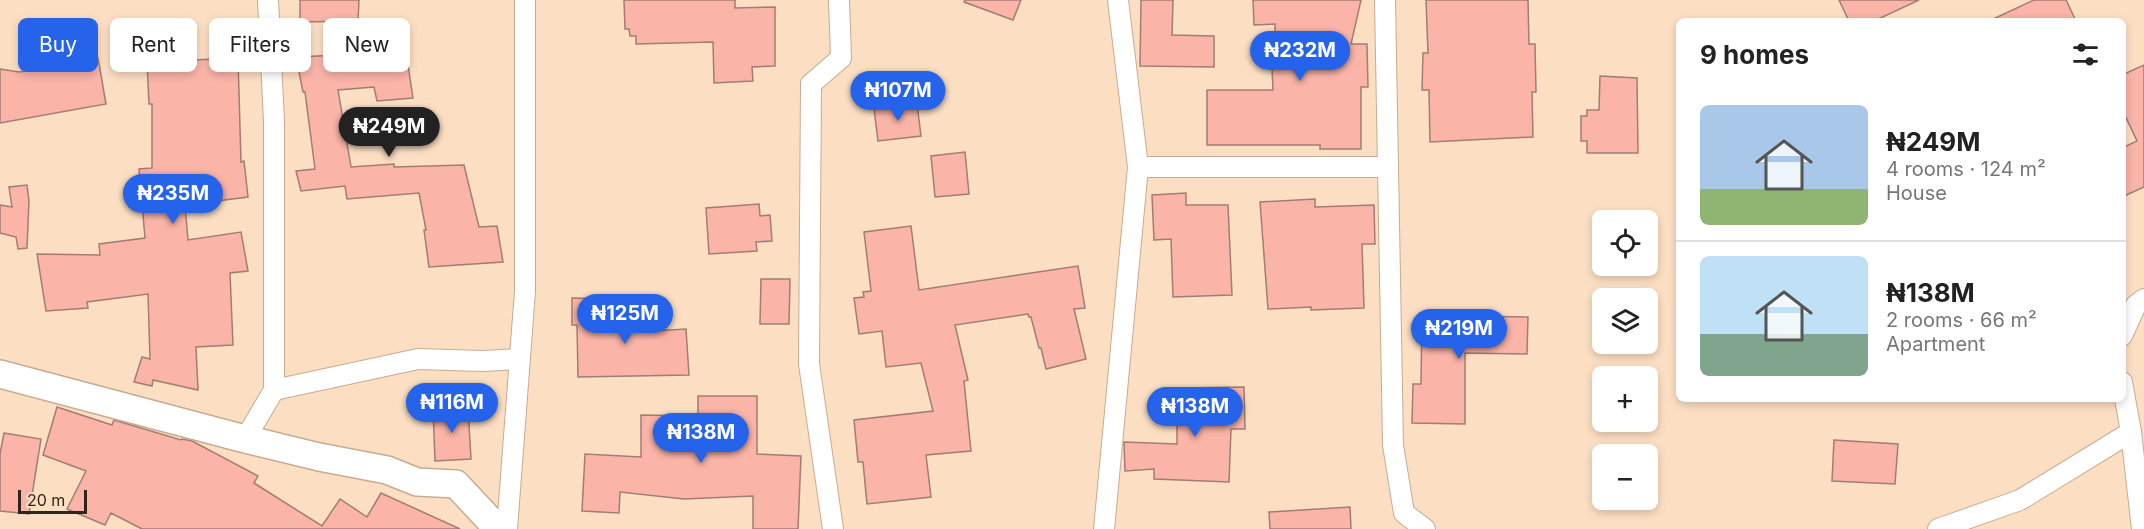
<!DOCTYPE html>
<html lang="en">
<head>
<meta charset="utf-8">
<style>
	body { margin:0; font-family:Inter,sans-serif; background:#f2f2f2; color:#222; height:100vh; display:flex; flex-direction:column; font-size:22px; white-space:nowrap }
	* { box-sizing:border-box; margin:0 }
	p { font-size:20px; color:#767676 }
	.icon { flex:none; width:33px; height:33px; fill:none; stroke:currentColor; stroke-width:2; stroke-linecap:round; stroke-linejoin:round }
	.map { position:relative; flex:1; overflow:hidden }
	.sheet { position:absolute; left:1676px; top:18px; width:450px; height:384px; display:flex; flex-direction:column; background:#fff; border-radius:9px; box-shadow:0 3px 9px #0003 }
	.sheet>* { flex:none }
	.top-card { position:absolute; left:18px; top:18px; width:570px; height:54px; display:flex; gap:12px }
	.buttons { position:absolute; left:1592px; top:210px; display:grid; gap:12px }
	.buttons a { display:grid; place-items:center; width:66px; height:66px; border-radius:9px; background:#fff; box-shadow:0 3px 9px #0003; font-size:30px }
	.scale { position:absolute; left:18px; bottom:15px; width:69px; box-sizing:border-box; padding-left:6px; border:3px solid #30251b; border-top:0; font-size:16px; line-height:21px; white-space:nowrap; color:#30251b; -webkit-text-stroke:4px #fcdfc3; paint-order:stroke }
	.price { position:absolute; translate:-50% -51px; padding:0 14px; border-radius:21px; background:#2563eb; color:#fff; font-size:20px; line-height:39px; filter:drop-shadow(0 2px 3px #0008) }
	.price::after { content:''; position:absolute; left:50%; top:36px; width:18px; height:14px; margin-left:-9px; background:inherit; clip-path:polygon(0 0,100% 0,50% 100%) }
	.price.selected { background:#222; color:#fff }
	ul { padding:0; list-style:none }
	li { display:flex; align-items:center; gap:18px; height:150px; padding:0 24px }
	li+li { border-top:2px solid #e0e0e0 }
	li span { display:grid; place-items:center; flex:none; width:168px; height:120px; border-radius:9px; color:#555 }
	li>.icon { margin-inline-start:auto }
	span .icon { width:72px; height:72px; fill:#fffc; stroke-width:1 }
	li b { font-size:26px }
	h2 { display:flex; justify-content:space-between; align-items:center; height:72px; padding:0 24px; font-size:26px }
	.tag { padding:0 21px; border-radius:9px; background:#fff; box-shadow:0 3px 9px #0003; font-size:21px; line-height:54px }
	.tag.selected { background:#2563eb; color:#fff }
	.map>svg:first-child { display:block }
</style>
</head>
<body>
<div class="map">
<svg width="2144" height="529" viewBox="0 0 2144 529">
	<rect width="100%" height="100%" fill="#fcdfc3"/>
	<!-- building -->
	<g fill="#fab4a8" stroke="#a27c75" stroke-width="1.5">
		<polygon points="300,0 359,0 358,21 300,22"/>
		<polygon points="624,0 735,0 735,8 775,7 775,66 752,67 753,81 714,83 713,42 636,44 636,36 630,36 629,29 625,29"/>
		<polygon points="965,0 1021,0 1013,20 964,2"/>
		<polygon points="1141,0 1173,0 1172,35 1214,36 1214,67 1140,66"/>
		<polygon points="1253,0 1361,0 1351,44 1367,44 1368,87 1361,87 1361,149 1320,149 1320,145 1207,145 1207,90 1273,90 1272,68 1276,68 1275,24 1254,25"/>
		<polygon points="1426,0 1528,0 1529,44 1535,44 1536,92 1532,92 1533,137 1430,142 1429,90 1422,90 1423,53 1428,53"/>
		<polygon points="1839,0 1919,0 1874,21 1849,21"/>
		<polygon points="2034,0 2066,0 2076,21 1989,21"/>
		<polygon points="406,52 413,98 377,101 374,87 338,90 351,167 394,164 394,167 464,165 479,227 497,226 503,262 429,267 424,230 426,230 419,193 347,199 345,186 301,191 296,171 315,169 305,92 303,92 296,57"/>
		<polygon points="98,58 106,104 0,123 0,69 19,72"/>
		<polygon points="238,58 241,162 244,161 248,197 185,205 188,240 241,232 248,271 230,273 233,345 196,347 198,390 153,380 152,386 134,382 142,357 150,359 148,294 87,302 88,308 46,311 37,254 100,255 99,244 145,238 139,169 152,168 152,104 149,104 147,62"/>
		<polygon points="2144,65 2144,187 2122,197 2122,148 2137,141 2122,109 2122,75"/>
		<polygon points="1600,76 1637,78 1638,153 1587,153 1587,141 1581,141 1581,116 1587,116 1587,110 1599,110"/>
		<polygon points="917,104 921,136 878,141 874,109"/>
		<polygon points="965,152 969,194 935,197 931,156"/>
		<polygon points="27,185 29,201 27,248 18,249 16,237 0,233 0,205 12,207 9,187"/>
		<polygon points="1186,193 1186,205 1228,205 1232,295 1173,297 1171,239 1154,240 1152,195"/>
		<polygon points="1315,199 1315,207 1374,205 1375,244 1362,244 1364,308 1311,310 1311,307 1268,309 1260,202"/>
		<polygon points="759,204 760,216 770,215 772,241 756,242 757,251 709,254 706,208"/>
		<polygon points="911,226 919,290 1078,266 1085,308 1074,309 1086,359 1046,369 1041,348 1039,348 1031,317 1029,317 1028,314 955,325 968,380 964,381 971,451 926,455 931,497 867,504 863,462 858,462 854,420 933,411 921,363 886,367 882,331 859,334 854,298 864,297 863,292 871,291 864,232"/>
		<polygon points="761,279 790,279 789,324 760,324"/>
		<polygon points="572,298 599,299 598,313 637,312 637,332 686,329 689,375 578,377 577,325 572,325"/>
		<polygon points="1422,315 1528,317 1527,354 1465,353 1465,424 1412,423 1413,384 1421,384"/>
		<polygon points="1244,387 1245,429 1231,429 1229,482 1154,479 1154,469 1125,471 1124,442 1177,444 1177,401 1185,401 1185,388"/>
		<polygon points="698,396 757,396 757,454 801,456 798,529 753,529 753,496 684,499 620,492 619,513 582,511 585,454 641,457 641,415 698,416"/>
		<polygon points="57,407 112,425 114,420 181,440 182,439 192,441 258,476 254,483 322,526 340,499 367,517 381,493 460,529 142,529 111,513 105,525 67,509 86,471 43,455"/>
		<polygon points="468,407 471,459 435,461 433,409"/>
		<polygon points="4,433 41,439 29,514 0,511 0,454"/>
		<polygon points="1834,440 1898,444 1895,484 1832,481"/>
		<polygon points="1350,507 1351,529 1270,529 1269,512"/>
	</g>
	<g fill="none" stroke-linecap="round" stroke-linejoin="round">
		<!-- street casing -->
		<g stroke="#c7ab90" stroke-width="22">
			<g id="street">
				<polyline points="1385,0 1393,445 1404,513 1425,529"/>
				<polyline points="1138,167 1388,167"/>
				<polyline points="2122,336 2136,305 2144,299"/>
				<polyline points="2122,382 2131,432 2142,529"/>
				<polyline points="274,390 418,359 483,361 520,359"/>
				<polyline points="245,439 274,390 274,121 268,0"/>
				<polyline points="507,529 525,291 525,0"/>
				<polyline points="833,529 809,364 811,84 841,58 839,0"/>
				<polyline points="1104,529 1138,167 1118,0"/>
				<polyline points="1938,529 2020,500 2131,432"/>
			</g>
		</g>
		<!-- secondary casing -->
		<g stroke="#c7ab90" stroke-width="30">
			<polyline id="secondary" points="0,374 245,439 319,457 387,470 417,482 456,484 498,529"/>
		</g>
		<!-- street -->
		<use href="#street" stroke="#fff" stroke-width="20"/>
		<!-- secondary -->
		<use href="#secondary" stroke="#fff" stroke-width="27"/>
	</g>
</svg>
<div class="buttons">
<a><svg class="icon" aria-label="locate" viewBox="0 0 24 24"><circle cx="12" cy="12" r="6"/><path d="M12 2v4M12 18v4M2 12h4M18 12h4"/></svg></a>
<a><svg class="icon" aria-label="layers" viewBox="0 0 24 24"><path d="M12 4l9 5-9 5-9-5zM3 14l9 5 9-5"/></svg></a>
<a>+</a>
<a>−</a>
</div>
<div class="scale">20 m</div>
<b class="price" style="left:1300px;top:82px">₦232M</b>
<b class="price" style="left:898px;top:122px">₦107M</b>
<b class="price selected" style="left:389px;top:158px">₦249M</b>
<b class="price" style="left:173px;top:225px">₦235M</b>
<b class="price" style="left:625px;top:345px">₦125M</b>
<b class="price" style="left:1459px;top:360px">₦219M</b>
<b class="price" style="left:452px;top:434px">₦116M</b>
<b class="price" style="left:1195px;top:438px">₦138M</b>
<b class="price" style="left:701px;top:464px">₦138M</b>
<div class="top-card">
<a class="tag selected">Buy</a>
<a class="tag">Rent</a>
<a class="tag">Filters</a>
<a class="tag">New</a>
</div>
<section class="sheet">
<h2>9 homes<svg class="icon" aria-label="filters" viewBox="0 0 24 24"><path d="M4 7h16M4 17h16"/><circle cx="9" cy="7" r="2"/><circle cx="15" cy="17" r="2"/></svg></h2>
<ul>
<li><span style="background:linear-gradient(#a9c7e8 70%,#8fb573 0)"><svg class="icon" aria-label="home" viewBox="0 0 24 24"><path d="M3 11l9-7 9 7M6 9v11h12V9"/></svg></span><div><b>₦249M</b><p>4 rooms · 124 m²</p><p>House</p></div></li>
<li><span style="background:linear-gradient(#bfe0f5 65%,#7fa58c 0)"><svg class="icon" aria-label="home" viewBox="0 0 24 24"><path d="M3 11l9-7 9 7M6 9v11h12V9"/></svg></span><div><b>₦138M</b><p>2 rooms · 66 m²</p><p>Apartment</p></div></li>
</ul>
</section>
</div>
</body>
</html>
